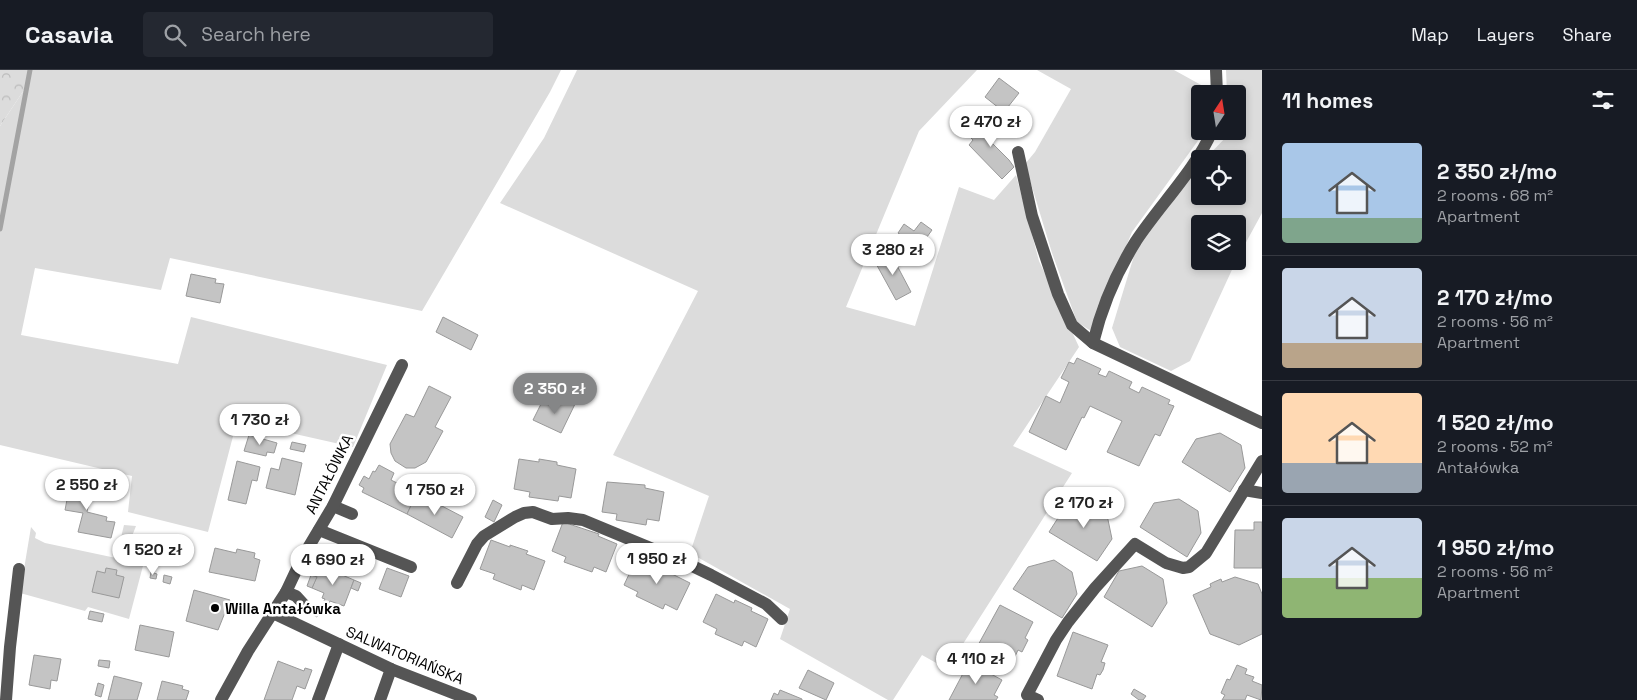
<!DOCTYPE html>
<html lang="en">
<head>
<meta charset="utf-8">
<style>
	body { margin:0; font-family:"Space Grotesk",sans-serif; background:#242831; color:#f1f3f6; height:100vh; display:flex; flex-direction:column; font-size:19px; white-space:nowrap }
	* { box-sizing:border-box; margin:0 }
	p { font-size:16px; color:#9ea1a6 }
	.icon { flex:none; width:28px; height:28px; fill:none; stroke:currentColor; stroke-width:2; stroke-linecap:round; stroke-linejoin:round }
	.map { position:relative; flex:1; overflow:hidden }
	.side { display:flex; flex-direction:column; background:#171b24; width:375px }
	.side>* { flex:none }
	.needle { width:32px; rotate:12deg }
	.controls { position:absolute; left:1191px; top:15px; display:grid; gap:10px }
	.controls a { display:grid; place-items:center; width:55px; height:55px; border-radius:5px; background:#171b24; box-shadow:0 2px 8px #0003; font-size:25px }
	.price { position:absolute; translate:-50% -42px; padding:0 11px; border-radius:18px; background:#fff; color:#222; font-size:16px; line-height:32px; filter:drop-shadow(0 1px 2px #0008) }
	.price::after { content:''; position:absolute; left:50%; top:30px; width:15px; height:11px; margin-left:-8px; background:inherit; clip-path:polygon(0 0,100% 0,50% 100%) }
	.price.selected { background:#858687; color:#fff }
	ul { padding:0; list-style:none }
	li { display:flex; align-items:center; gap:15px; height:125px; padding:0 20px }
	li+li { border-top:1px solid #363941 }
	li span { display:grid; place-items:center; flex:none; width:140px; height:100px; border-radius:5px; color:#555 }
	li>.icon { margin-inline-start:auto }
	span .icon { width:60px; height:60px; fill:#fffc; stroke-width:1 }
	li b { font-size:21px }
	h2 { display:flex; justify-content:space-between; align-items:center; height:60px; padding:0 20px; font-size:21px }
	header { display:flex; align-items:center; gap:30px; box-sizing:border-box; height:70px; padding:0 25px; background:#171b24; border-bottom:1px solid #363941 }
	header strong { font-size:24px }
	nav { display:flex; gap:28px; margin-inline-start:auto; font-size:18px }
	.search { width:350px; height:45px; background:#242831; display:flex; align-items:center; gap:12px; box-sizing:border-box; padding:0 18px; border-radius:5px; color:#9ea1a6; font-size:19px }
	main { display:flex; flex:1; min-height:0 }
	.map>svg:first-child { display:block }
</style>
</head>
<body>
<header>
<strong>Casavia</strong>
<div class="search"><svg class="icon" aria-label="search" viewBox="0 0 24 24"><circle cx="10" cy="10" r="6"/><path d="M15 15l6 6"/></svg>Search here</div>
<nav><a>Map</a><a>Layers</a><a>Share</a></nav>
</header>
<main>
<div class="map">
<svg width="1262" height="630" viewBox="0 0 1262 630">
	<defs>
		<pattern id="forest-crowns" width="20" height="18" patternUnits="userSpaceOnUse" patternTransform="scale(1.25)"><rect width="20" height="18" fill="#dcdcdc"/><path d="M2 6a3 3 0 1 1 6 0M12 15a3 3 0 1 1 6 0" fill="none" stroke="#bbb"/></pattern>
	</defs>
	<rect width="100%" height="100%" fill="#fff"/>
	<!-- grass -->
	<g fill="#dcdcdc">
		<polygon points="29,0 561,0 550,22 422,241 170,188 161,220 35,198 21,265 178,294 191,247 387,295 353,377 237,351 208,462 128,442 132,406 0,375 0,56 24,20"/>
		<polygon points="577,0 977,0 919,61 846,237 915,256 959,117 994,130 1016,105 1039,191 1079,277 1013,376 1072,403 947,599 922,585 893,630 888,630 780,569 790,539 690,483 709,426 613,385 698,221 500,133 544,68"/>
		<polygon points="1037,0 1174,0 1212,21 1212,24 1200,24 1200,61 1205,61 1132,162 1091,261 1077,252 1052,183 1025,94 1035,82 1071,19"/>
		<polygon points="1226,0 1262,0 1262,143 1238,187 1238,154 1200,154 1200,191 1236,191 1190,291 1171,301 1120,277 1112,258 1137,176 1200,95 1200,126 1238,126 1238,89 1205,89 1228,65 1228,61 1238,61 1238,24 1227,24"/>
		<polygon points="124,455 136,456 124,486 144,492 129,549 88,537 85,541 20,523 31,457 36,463 35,468 45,473 116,488"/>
	</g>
	<!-- forest -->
	<polygon fill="url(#forest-crowns)" points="0,0 29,0 24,20 0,56"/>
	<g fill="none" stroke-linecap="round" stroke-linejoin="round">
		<!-- stream -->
		<polyline stroke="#a3a3a3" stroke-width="5" points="0,159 30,0"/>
	</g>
	<!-- building -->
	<g fill="#c4c4c4" stroke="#999">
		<polygon points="999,8 1019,23 1004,42 985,27"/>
		<polygon points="997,46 1006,55 990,71 1009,90 1014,97 1002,109 969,75 973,70 969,66 977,58 981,62"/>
		<polygon points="921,152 932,160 912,188 901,179 908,170 898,163 904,154 914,161"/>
		<polygon points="891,181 894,186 892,186 911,222 896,230 874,190"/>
		<polygon points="191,204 216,209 215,213 224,214 220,233 186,226"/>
		<polygon points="443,247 478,265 471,280 436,262"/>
		<polygon points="1077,288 1101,299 1098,304 1106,307 1109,301 1132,312 1129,318 1139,323 1142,317 1170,330 1168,334 1174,336 1160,366 1155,364 1139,396 1107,382 1122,351 1090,336 1084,348 1082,347 1066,380 1029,362 1046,326 1060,333 1069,312 1061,308 1069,292 1074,294"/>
		<polygon points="429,316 451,327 435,357 443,361 426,392 415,398 406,398 395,391 391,383 390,374 406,344 414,347"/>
		<polygon points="560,327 575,334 561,363 533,350 542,332 555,338"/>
		<polygon points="1220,363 1241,375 1245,398 1230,422 1182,392 1196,369"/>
		<polygon points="249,365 277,373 274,383 267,382 266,386 244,381"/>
		<polygon points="292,372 306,375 304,382 290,379"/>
		<polygon points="282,388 302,393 295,425 266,418 271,398 279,400"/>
		<polygon points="519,389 539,392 539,389 557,392 557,395 576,399 571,428 559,426 558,431 529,427 530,422 514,419"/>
		<polygon points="237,391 260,397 257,411 252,410 246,434 228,430"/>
		<polygon points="379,395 394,403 391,410 417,423 407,444 362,422 364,418 359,415 364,406 369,409 373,401 375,402"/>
		<polygon points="71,409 93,414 87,442 107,447 106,451 115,452 111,468 78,462 83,443 65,440"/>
		<polygon points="607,412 645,415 645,418 664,422 659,451 647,449 646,455 616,450 617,444 602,442"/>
		<polygon points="417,423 463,447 452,468 407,444"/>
		<polygon points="1179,429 1198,441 1201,463 1187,487 1140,457 1154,433"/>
		<polygon points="493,430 502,435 494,452 485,447"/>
		<polygon points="1087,433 1107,445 1112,469 1097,491 1049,462 1065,437"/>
		<polygon points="563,452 599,464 598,466 617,474 606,502 594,497 592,502 564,492 566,487 552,481"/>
		<polygon points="1254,452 1262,452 1262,498 1234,498 1235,460 1254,460"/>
		<polygon points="491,470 510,477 510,475 528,481 526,484 545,491 534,520 522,515 521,520 493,509 495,504 480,499"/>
		<polygon points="215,478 236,483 237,479 255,483 254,488 260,490 255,511 209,502"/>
		<polygon points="637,487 655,496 657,494 673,501 672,504 690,513 677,540 665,534 663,539 636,526 638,522 624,515"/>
		<polygon points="1054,490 1072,502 1077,524 1062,548 1013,519 1028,497"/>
		<polygon points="321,496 354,510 344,536 330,531 329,533 324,531 325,529 322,528 324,523 312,518"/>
		<polygon points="1142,496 1163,509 1167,533 1152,557 1104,527 1119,501"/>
		<polygon points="106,498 117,500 116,505 124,507 119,528 92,522 97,501 105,503"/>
		<polygon points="387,498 409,506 401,527 379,519"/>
		<polygon points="151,502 157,504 156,509 150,508"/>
		<polygon points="164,505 172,507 170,514 163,512"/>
		<polygon points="311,505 317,507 312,518 307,516"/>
		<polygon points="1235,507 1258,514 1262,524 1262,564 1239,575 1210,564 1193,525 1211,517 1210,514 1214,512 1221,509 1222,512"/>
		<polygon points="354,510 361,513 358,521 351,518"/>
		<polygon points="194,520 230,530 218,560 186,551"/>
		<polygon points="716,524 734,533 735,530 752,538 751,541 768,549 756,577 744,571 742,576 715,564 717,559 703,552"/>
		<polygon points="310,534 321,541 317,547 306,541"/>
		<polygon points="1000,535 1033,552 1025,568 1028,570 1022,582 1018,580 1011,595 977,577"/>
		<polygon points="90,541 104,544 102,552 88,549"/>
		<polygon points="140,555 174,562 169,587 135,580"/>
		<polygon points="1073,562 1108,575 1101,592 1105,593 1103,600 1100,605 1097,604 1092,619 1057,606"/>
		<polygon points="34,585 61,589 57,611 51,610 50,619 29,615"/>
		<polygon points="99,590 110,591 109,598 98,596"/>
		<polygon points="278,591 304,601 305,598 312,600 305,619 297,616 292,630 264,630"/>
		<polygon points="969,592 1002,610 994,625 998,627 996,630 949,630"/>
		<polygon points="1237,595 1247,599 1245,604 1254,607 1252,611 1262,615 1261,630 1247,625 1245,630 1222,630 1225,625 1221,623 1227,609 1230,610"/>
		<polygon points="808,600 834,613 826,630 799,618"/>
		<polygon points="114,606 142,613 137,630 108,630"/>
		<polygon points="162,611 183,616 182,619 189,621 186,630 157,630"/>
		<polygon points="98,613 104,615 101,627 95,625"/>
		<polygon points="1134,619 1146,626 1143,630 1139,630 1131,624"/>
		<polygon points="780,620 802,629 802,630 771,630 774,623 778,625"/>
	</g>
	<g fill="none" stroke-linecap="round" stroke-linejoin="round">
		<!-- minor -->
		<g stroke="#555" stroke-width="12">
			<polyline points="1216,0 1217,24"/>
			<polyline points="1018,82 1032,146 1058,224 1072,255 1093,273 1262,353"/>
			<path d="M1093 273C1102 236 1116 203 1136 171 1159 136 1196 99 1212 61"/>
			<polyline points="1244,420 1262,423"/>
			<polyline points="333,436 352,444"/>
			<polyline points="319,460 411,497"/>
			<polyline points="457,513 477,474 484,466 515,447 524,443 533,442 552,449 568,448 583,450 682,491 711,505 766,534 782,549"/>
			<polyline points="286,522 296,526 307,538"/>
			<polyline points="273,543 391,599 471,630"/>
			<polyline points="6,630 10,577 19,499"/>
			<polyline points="221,630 248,581 286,522 302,488 333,436 402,295"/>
			<polyline points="318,630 339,574"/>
			<polyline points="380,630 391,599"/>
			<polyline points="1038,630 1027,625 1056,570 1068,552 1095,518 1135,474 1166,493 1183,498 1189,497 1206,483 1262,391"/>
		</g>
	</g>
	<!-- markers -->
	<circle fill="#000" stroke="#fff" stroke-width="2" cx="215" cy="538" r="5"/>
	<g text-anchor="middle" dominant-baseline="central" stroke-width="5" stroke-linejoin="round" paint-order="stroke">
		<!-- street labels -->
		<g font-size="15" fill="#000" stroke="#fff">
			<text transform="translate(329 404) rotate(-63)">ANTAŁÓWKA</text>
			<text transform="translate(405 585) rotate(23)">SALWATORIAŃSKA</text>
		</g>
		<!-- poi labels -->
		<g font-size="15" font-weight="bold" fill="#000" stroke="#fff" text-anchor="start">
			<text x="225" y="538">Willa Antałówka</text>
		</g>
	</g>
</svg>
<div class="controls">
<a><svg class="needle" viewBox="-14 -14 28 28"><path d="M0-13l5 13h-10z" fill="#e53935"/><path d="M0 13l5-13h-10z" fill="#9ea1a6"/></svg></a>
<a><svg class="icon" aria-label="locate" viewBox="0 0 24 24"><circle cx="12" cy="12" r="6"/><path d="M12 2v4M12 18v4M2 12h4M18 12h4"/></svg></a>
<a><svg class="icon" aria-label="layers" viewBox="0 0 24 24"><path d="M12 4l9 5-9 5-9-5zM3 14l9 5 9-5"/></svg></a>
</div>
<b class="price" style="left:991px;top:78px">2 470 zł</b>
<b class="price" style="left:893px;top:206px">3 280 zł</b>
<b class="price selected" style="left:555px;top:345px">2 350 zł</b>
<b class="price" style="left:260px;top:376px">1 730 zł</b>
<b class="price" style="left:87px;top:441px">2 550 zł</b>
<b class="price" style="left:435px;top:446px">1 750 zł</b>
<b class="price" style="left:1084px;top:459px">2 170 zł</b>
<b class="price" style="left:153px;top:506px">1 520 zł</b>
<b class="price" style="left:657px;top:515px">1 950 zł</b>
<b class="price" style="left:333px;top:516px">4 690 zł</b>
<b class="price" style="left:976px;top:615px">4 110 zł</b>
</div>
<section class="side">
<h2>11 homes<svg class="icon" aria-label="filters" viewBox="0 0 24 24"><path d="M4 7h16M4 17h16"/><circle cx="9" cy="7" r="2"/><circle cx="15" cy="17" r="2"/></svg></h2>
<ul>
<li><span style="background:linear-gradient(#a9c7e8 75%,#7fa58c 0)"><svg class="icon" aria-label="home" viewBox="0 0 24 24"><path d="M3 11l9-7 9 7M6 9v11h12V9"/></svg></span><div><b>2 350 zł/mo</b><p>2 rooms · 68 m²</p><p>Apartment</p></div></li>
<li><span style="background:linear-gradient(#c9d6e8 75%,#b9a48a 0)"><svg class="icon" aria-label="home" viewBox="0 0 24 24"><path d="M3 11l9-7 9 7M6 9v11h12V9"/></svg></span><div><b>2 170 zł/mo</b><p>2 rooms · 56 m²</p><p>Apartment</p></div></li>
<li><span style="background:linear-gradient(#ffd9b3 70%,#9aa5b1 0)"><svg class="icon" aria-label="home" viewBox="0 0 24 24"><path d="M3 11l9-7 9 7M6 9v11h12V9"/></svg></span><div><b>1 520 zł/mo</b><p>2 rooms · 52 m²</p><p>Antałówka</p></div></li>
<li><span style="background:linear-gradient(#c9d6e8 60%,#8fb573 0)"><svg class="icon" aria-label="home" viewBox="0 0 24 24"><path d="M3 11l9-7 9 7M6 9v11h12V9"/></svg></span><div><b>1 950 zł/mo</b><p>2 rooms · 56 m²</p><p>Apartment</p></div></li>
</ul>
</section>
</main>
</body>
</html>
